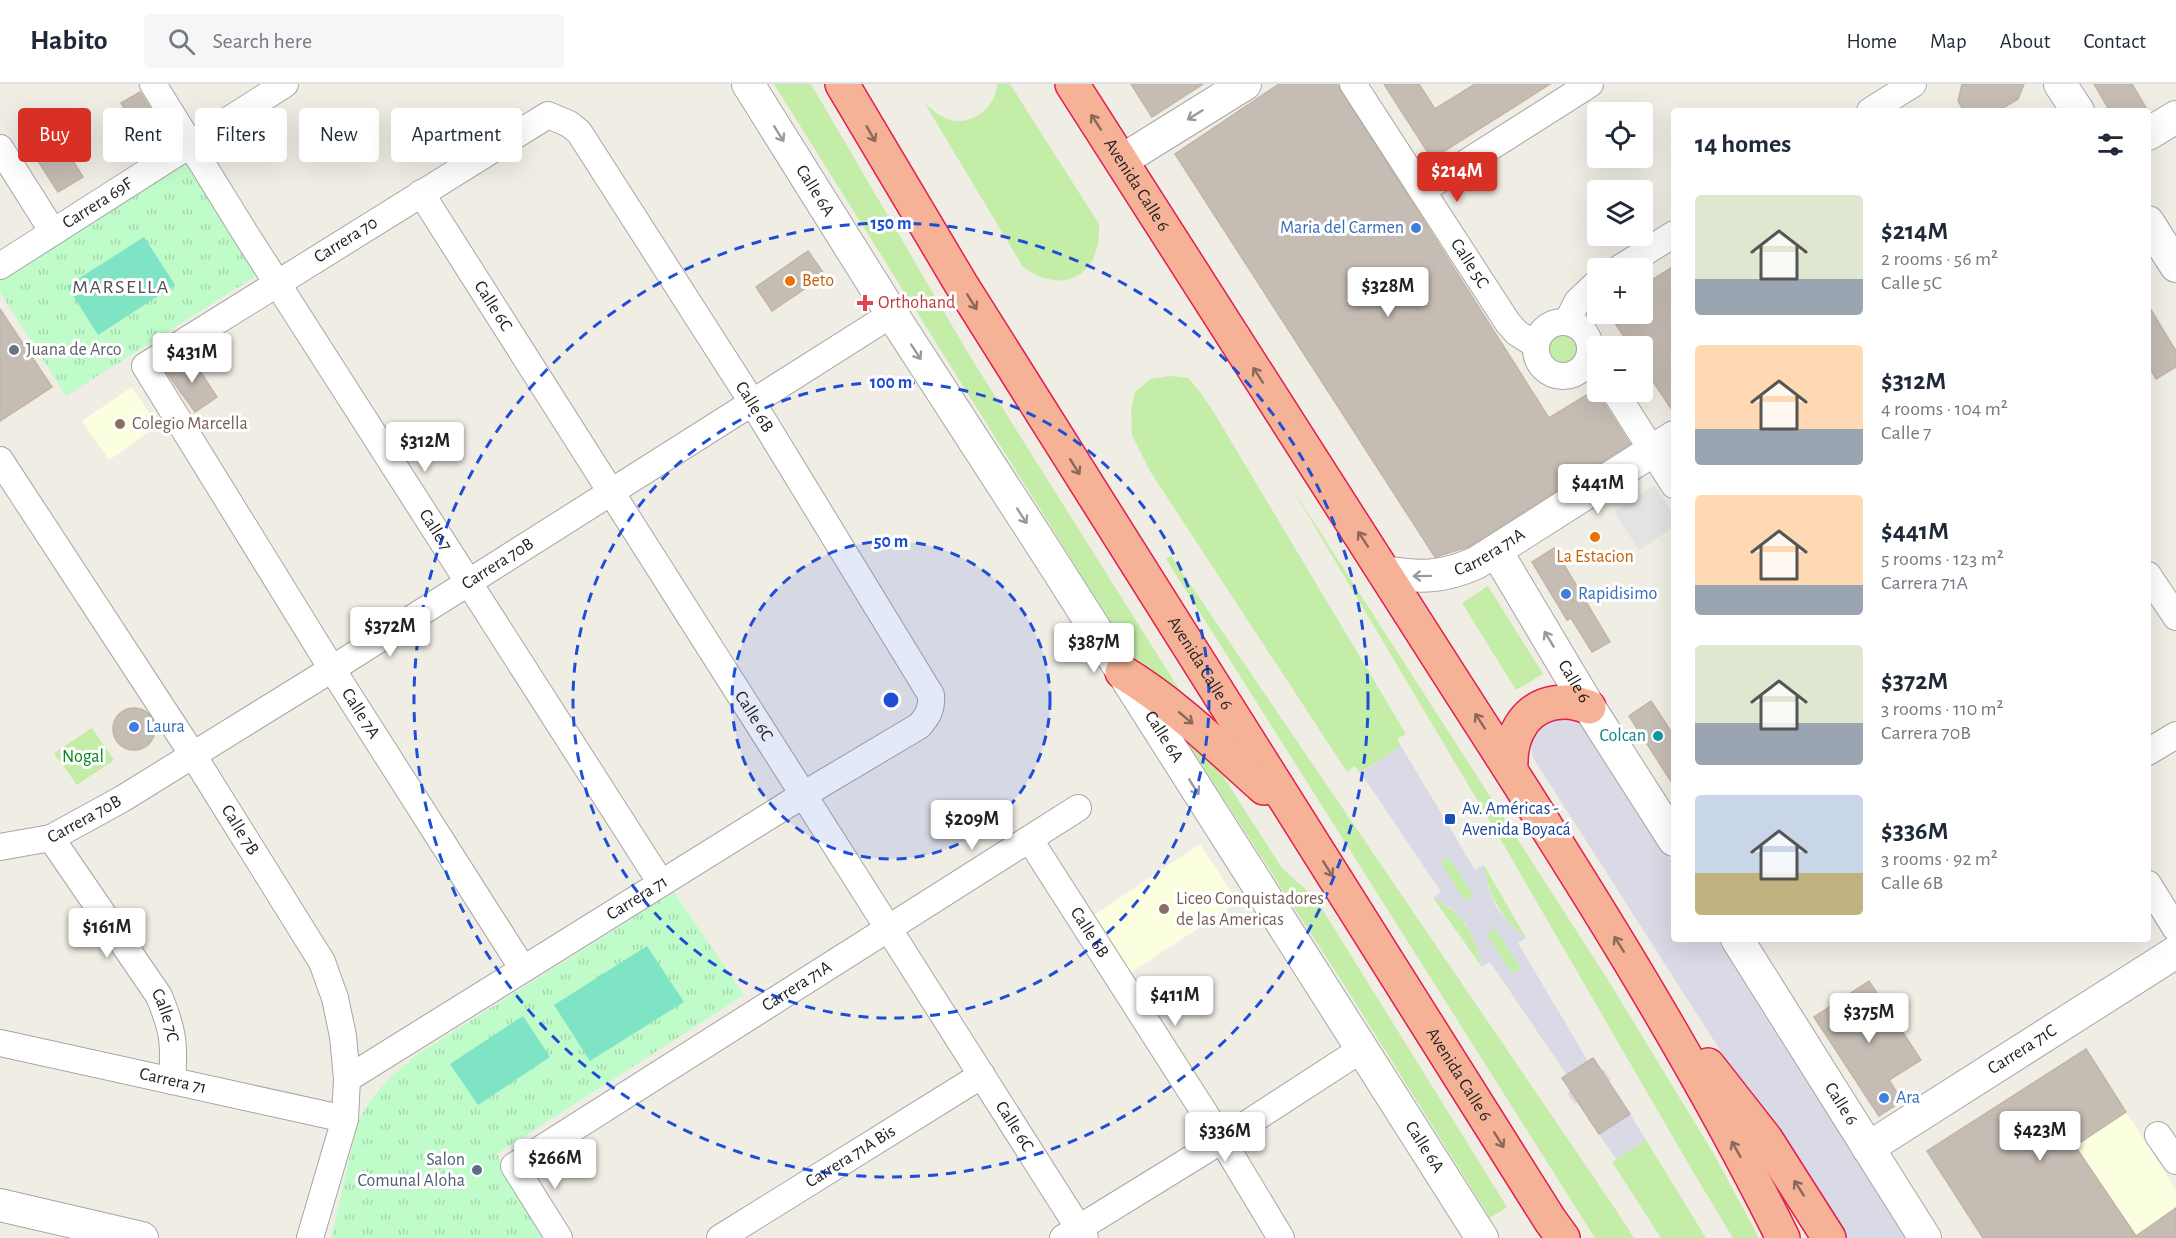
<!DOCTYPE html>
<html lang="en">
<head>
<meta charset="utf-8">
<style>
	body { margin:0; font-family:"Alegreya Sans",sans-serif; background:#f6f6f7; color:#1f2937; height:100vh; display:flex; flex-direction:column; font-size:22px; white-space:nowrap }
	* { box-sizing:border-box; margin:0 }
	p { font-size:20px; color:#747a83 }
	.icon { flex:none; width:33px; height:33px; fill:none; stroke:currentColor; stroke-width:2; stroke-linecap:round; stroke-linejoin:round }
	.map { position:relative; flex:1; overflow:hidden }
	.sheet { position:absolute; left:1671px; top:24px; width:480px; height:834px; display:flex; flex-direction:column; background:#fff; border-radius:6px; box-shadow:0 6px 24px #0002 }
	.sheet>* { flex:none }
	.top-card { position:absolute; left:18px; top:24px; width:570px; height:54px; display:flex; gap:12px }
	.buttons { position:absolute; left:1587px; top:18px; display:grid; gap:12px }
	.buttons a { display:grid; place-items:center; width:66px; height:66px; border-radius:6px; background:#fff; box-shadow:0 6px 24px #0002; font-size:30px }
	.price { position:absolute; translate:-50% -51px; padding:0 14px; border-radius:6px; background:#fff; color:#222; font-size:20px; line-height:39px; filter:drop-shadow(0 2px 3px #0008) }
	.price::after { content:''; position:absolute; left:50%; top:36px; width:18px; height:14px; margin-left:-9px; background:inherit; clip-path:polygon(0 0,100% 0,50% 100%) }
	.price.active { background:#d93025; color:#fff }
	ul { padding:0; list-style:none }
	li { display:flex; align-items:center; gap:18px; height:150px; padding:0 24px }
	li span { display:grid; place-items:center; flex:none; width:168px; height:120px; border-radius:6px; color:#555 }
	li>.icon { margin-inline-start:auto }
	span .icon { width:72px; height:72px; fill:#fffc; stroke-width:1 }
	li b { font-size:26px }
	h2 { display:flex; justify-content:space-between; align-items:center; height:72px; padding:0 24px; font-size:26px }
	.chip { padding:0 21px; border-radius:6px; background:#fff; box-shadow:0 6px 24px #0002; font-size:21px; line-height:54px }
	.chip.active { background:#d93025; color:#fff }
	header { display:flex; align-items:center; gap:36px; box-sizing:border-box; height:84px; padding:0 30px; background:#fff; border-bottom:2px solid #e0e1e3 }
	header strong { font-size:28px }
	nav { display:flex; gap:33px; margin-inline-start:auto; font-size:21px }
	.search { width:420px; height:54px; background:#f6f6f7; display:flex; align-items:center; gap:15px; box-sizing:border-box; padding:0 21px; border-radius:6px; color:#747a83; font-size:22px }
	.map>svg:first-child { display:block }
</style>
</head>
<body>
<header>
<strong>Habito</strong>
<div class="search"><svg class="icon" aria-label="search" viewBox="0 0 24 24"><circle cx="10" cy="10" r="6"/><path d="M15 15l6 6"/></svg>Search here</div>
<nav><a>Home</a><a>Map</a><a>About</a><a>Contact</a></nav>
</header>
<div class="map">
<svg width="2176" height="1154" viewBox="0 0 2176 1154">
	<defs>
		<pattern id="park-tufts" width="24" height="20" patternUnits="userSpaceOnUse" patternTransform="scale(1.5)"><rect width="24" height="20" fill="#c0fcca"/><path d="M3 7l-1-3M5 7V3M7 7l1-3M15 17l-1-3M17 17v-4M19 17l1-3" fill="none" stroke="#a5d8ad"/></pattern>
	</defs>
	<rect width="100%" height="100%" fill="#f0ede5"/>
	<!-- education -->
	<g fill="#fcffdf">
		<polygon points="132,303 158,342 109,376 82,337"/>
		<polygon points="1200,760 1238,818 1129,890 1091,833"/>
		<polygon points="2086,965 2176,1106 2176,1154 1983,1154 1927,1067"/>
	</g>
	<!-- grass -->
	<g fill="#c4eda8">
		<polygon points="774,0 811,0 968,269 1189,621 1142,588"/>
		<path d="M997 0H1010L1099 140C1102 190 1065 213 1023 183L924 18C932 26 940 33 951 36 973 42 997 21 997 0Z"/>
		<circle cx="1564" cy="265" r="19"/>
		<polygon points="1170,292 1188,294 1200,308 1213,327 1406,650 1397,655 1401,662 1360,689 1355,682 1347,688 1150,387 1132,351 1131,326 1135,308 1150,295"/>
		<polygon points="1290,401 1608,896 1715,1072 1759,1154 1733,1154 1692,1086 1498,751"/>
		<polygon points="1171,472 1618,1129 1634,1154 1595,1154 1166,475"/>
		<polygon points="1488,502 1543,590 1516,606 1462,519"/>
		<polygon points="1175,640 1203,661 1282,784 1316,815 1507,1123 1490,1134 1343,899"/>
		<polygon points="92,644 114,676 77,701 54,669"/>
		<polygon points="1449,773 1474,812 1465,818 1440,779"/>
		<path d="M1484 781 1526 854C1501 834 1489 813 1484 781Z"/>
		<path d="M1433 814C1462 828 1477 852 1482 883Z"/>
		<polygon points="1495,844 1521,884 1512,890 1486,850"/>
		<polygon points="1646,1056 1706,1154 1661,1154 1612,1078"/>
	</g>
	<!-- park -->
	<g fill="url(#park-tufts)">
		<polygon points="188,78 259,190 66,312 0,208 0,197"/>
		<polygon points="674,808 744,911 497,1070 548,1154 331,1154 358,1037 370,1017 391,992 418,970"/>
	</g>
	<!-- pitch -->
	<g fill="#7fe3c5">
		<polygon points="144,153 175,201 98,251 67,202"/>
		<polygon points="647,862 684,918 590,977 554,921"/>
		<polygon points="523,932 550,973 478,1021 450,980"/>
	</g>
	<!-- parking -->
	<polygon fill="#e3e3e3" points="1654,401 1674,431 1674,443 1639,466 1614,428"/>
	<!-- plaza -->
	<g fill="#dad9e6" fill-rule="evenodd">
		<polygon points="1554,633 1575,634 1585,641 1674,781 1674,855 1721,855 1911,1154 1840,1154 1532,672 1531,654 1537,645"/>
		<path d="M1401 662 1475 786 1484 781 1488 802 1496 823 1510 840 1526 854 1518 859 1595 989 1604 985 1611 996 1575 1020 1567 1010 1575 1003 1490 878 1482 883 1477 862 1466 840 1451 824 1433 814 1441 808 1361 689ZM1449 773 1474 812 1466 818 1440 779ZM1495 844 1521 884 1512 890 1487 851Z"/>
		<polygon points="1630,1030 1646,1056 1616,1075 1599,1050"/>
	</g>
	<!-- building -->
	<g fill="#c5bcb4" stroke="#c3b5a6" stroke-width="1.5">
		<polygon points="1131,0 1203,0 1152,33"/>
		<polygon points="1279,0 1337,0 1549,334 1598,304 1602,316 1630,360 1468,463 1435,473 1175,70"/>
		<polygon points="1384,0 1419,0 1435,25 1475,0 1550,0 1432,75"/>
		<polygon points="1962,0 2024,0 2018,15 1998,27 1964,27 1958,17"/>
		<polygon points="2094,0 2132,0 2148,27 2110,27"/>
		<polygon points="140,8 160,40 141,51 121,19"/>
		<polygon points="46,45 53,57 59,54 83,93 58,108 25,57"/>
		<polygon points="808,167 825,191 772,227 756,203"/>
		<polygon points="1674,182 1674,329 1642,281 1642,262 1630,262 1609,230 1642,230 1642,202"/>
		<polygon points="2148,221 2176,267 2176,283 2156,295 2148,281"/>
		<polygon points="0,225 52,303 0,337"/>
		<polygon points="190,272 217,313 195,328 166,288"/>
		<polygon points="1554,464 1610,558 1592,568 1571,534 1567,536 1532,478"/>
		<polygon points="1651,617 1674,652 1674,702 1629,632"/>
		<circle cx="134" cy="645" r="21"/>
		<polygon points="1869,897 1921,976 1889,996 1902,1017 1879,1032 1814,933"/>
		<polygon points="2086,965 2126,1028 2075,1062 2136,1152 2176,1124 2176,1154 1983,1154 1927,1067"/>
		<polygon points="1593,974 1630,1030 1599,1050 1562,994"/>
	</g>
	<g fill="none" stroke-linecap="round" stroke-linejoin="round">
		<!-- minor casing -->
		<g stroke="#a6a6a6" stroke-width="28">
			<g id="minor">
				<path id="s1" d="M153 0 245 149 661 799"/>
				<path id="s2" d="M1353 0 1508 239 1517 249 1536 261"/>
				<polyline points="1870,27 1913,0"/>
				<polyline points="0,64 53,148"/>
				<polyline points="1423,106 1590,0"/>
				<path id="s3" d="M421 109 1085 1154"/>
				<path id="s4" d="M0 182 285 0"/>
				<polyline points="1620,184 1674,150"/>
				<polyline points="1567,238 1577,218 1598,198"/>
				<circle cx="1563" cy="265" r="27"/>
				<polyline points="1615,308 1674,401"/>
				<path id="s5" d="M0 376 193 671 322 878 335 914 343 952 347 995 345 1035 310 1154"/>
				<polyline points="2148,491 2176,533"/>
				<polyline points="2148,668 2176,651"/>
				<path id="s6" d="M51 754 159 912C173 946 175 960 172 997"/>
				<path id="s7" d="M1030 756 1222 1056 1281 1154"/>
				<path id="s8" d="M0 763 51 754 122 715 332 585 892 230"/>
				<polyline points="2148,800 2176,845"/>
				<path id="s9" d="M0 959 345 1035"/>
				<path id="s10" d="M347 995 803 711 919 642C928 632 932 625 931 611L752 318 579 48 569 40 548 31 145 282 332 585 523 885"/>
				<polyline points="2158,1051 2176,1077"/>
				<path id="s11" d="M559 1154 514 1082 1078 724"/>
				<path id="s12" d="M720 1154 982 991"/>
				<polyline points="1063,1154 1222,1056 1362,965"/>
			</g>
		</g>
		<!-- tertiary casing -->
		<g stroke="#a6a6a6" stroke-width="34">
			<g id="tertiary">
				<path id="s13" d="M748 0 892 230 1050 474 1482 1154"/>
				<polyline points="2060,0 2078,27"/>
				<polyline points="2148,50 2176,33"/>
				<polyline points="1121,77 1245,0"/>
				<polyline points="2148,138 2176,182"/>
				<path id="s14" d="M1496 467 1589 623 1674 756"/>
				<path id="s15" d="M1384 488C1420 494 1442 494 1476 479L1674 353"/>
				<path id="s16" d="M1737 855 1925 1154"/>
				<path id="s17" d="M1868 1064 2176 868"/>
				<polyline points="0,1121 142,1154"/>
			</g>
		</g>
		<!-- trunk casing -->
		<g stroke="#e31d50" stroke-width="36">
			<g id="trunk">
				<path id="s18" d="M842 0 961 200 1550 1136 1563 1154"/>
				<path id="s19" d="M1072 0C1201 203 1332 405 1461 609 1575 786 1689 965 1783 1154"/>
				<path d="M1122 588C1175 620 1218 663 1264 704"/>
				<path d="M1511 686C1509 650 1526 618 1566 618 1574 618 1582 621 1589 623"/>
				<polyline points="1708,981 1766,1055 1829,1154"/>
			</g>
		</g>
		<!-- minor -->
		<use href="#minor" stroke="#fff" stroke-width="26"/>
		<!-- tertiary -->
		<use href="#tertiary" stroke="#fff" stroke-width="32"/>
		<!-- trunk -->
		<use href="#trunk" stroke="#f5b297" stroke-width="33"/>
	</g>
	<!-- one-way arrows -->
	<defs><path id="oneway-shaft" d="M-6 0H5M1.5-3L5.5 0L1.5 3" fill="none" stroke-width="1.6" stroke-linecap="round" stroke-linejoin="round" transform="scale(1.5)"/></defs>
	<g stroke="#9a9a9a">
		<use href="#oneway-shaft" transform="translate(1195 31) rotate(148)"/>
		<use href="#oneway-shaft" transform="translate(779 50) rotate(58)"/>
		<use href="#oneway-shaft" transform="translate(916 268) rotate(57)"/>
		<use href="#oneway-shaft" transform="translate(1022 432) rotate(57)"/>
		<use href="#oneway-shaft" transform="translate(1422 492) rotate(179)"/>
		<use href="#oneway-shaft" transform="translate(1549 555) rotate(-121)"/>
		<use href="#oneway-shaft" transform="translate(1194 703) rotate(58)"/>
	</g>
	<g stroke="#8a685b">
		<use href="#oneway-shaft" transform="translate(1096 38) rotate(-123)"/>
		<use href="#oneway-shaft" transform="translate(871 50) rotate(60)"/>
		<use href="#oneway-shaft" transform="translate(972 218) rotate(58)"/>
		<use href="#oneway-shaft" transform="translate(1258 291) rotate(-123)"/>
		<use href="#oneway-shaft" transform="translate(1075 383) rotate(58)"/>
		<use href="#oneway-shaft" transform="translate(1363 455) rotate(-123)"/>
		<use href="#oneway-shaft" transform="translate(1186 634) rotate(40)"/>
		<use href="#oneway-shaft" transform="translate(1480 637) rotate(-123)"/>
		<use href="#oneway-shaft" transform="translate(1328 785) rotate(58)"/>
		<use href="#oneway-shaft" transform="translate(1619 860) rotate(-122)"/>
		<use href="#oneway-shaft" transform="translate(1499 1056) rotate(58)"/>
		<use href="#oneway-shaft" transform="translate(1736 1065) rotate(-119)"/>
		<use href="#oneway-shaft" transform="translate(1799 1104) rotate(-123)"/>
	</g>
	<!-- distance rings -->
	<circle cx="891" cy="616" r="159" fill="#1d4ed8" fill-opacity=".12"/>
	<g fill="none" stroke="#1d4ed8" stroke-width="3" stroke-dasharray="10 8">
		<circle cx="891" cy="616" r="159"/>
		<circle cx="891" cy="616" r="318"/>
		<circle cx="891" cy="616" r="477"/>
	</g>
	<!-- markers -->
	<g fill="#3f7fe0" stroke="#fff" stroke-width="2">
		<circle cx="1416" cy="144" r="6"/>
		<circle cx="1566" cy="510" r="6"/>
		<circle cx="134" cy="643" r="6"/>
		<circle cx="1884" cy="1014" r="6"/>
	</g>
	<g fill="#e8710a" stroke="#fff" stroke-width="2">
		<circle cx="790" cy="197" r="6"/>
		<circle cx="1595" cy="453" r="6"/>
	</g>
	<path fill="#e0444e" stroke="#fff" stroke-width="2" d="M862 210h6v6h6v6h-6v6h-6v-6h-6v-6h6z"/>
	<circle fill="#6b7280" stroke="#fff" stroke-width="2" cx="14" cy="266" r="6"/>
	<g fill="#8d6e63" stroke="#fff" stroke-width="2">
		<circle cx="120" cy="340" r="6"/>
		<circle cx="1164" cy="825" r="6"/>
	</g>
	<circle fill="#0f9aa8" stroke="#fff" stroke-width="2" cx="1658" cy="652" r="6"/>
	<rect fill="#1a4fb4" stroke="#fff" stroke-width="2" x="1444" y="729" width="12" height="12" rx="3"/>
	<circle fill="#5c6f8a" stroke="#fff" stroke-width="2" cx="477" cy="1086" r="6"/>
	<g text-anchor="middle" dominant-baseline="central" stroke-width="6" stroke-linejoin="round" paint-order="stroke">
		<!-- street labels -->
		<g font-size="18" fill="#1f1f1f" stroke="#fff">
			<text stroke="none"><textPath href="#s19" startOffset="120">Avenida Calle 6</textPath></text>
			<text stroke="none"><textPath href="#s13" startOffset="126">Calle 6A</textPath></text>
			<text stroke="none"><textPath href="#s4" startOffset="116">Carrera 69F</textPath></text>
			<text transform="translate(346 156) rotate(-32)">Carrera 70</text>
			<text stroke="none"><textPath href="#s2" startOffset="214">Calle 5C</textPath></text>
			<text stroke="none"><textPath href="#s3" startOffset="134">Calle 6C</textPath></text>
			<text transform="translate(754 323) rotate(58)">Calle 6B</text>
			<text stroke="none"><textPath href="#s1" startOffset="528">Calle 7</textPath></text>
			<text stroke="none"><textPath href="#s15" startOffset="111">Carrera 71A</textPath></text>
			<text stroke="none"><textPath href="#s8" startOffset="576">Carrera 70B</textPath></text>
			<text stroke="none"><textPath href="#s18" startOffset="681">Avenida Calle 6</textPath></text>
			<text stroke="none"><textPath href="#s14" startOffset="152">Calle 6</textPath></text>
			<text stroke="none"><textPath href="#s10" startOffset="2290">Calle 7A</textPath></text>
			<text stroke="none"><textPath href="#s3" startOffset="620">Calle 6C</textPath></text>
			<text stroke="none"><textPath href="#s13" startOffset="774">Calle 6A</textPath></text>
			<text stroke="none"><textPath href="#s8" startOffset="90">Carrera 70B</textPath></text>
			<text stroke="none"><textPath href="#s5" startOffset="441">Calle 7B</textPath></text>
			<text stroke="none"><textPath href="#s10" startOffset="342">Carrera 71</textPath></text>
			<text stroke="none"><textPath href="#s7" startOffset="110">Calle 6B</textPath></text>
			<text stroke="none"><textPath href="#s11" startOffset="420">Carrera 71A</textPath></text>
			<text stroke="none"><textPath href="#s6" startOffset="212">Calle 7C</textPath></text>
			<text stroke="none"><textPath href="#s17" startOffset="183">Carrera 71C</textPath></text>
			<text stroke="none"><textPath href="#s18" startOffset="1167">Avenida Calle 6</textPath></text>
			<text stroke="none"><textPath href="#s9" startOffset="177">Carrera 71</textPath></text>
			<text stroke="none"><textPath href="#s16" startOffset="195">Calle 6</textPath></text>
			<text stroke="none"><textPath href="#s3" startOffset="1106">Calle 6C</textPath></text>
			<text stroke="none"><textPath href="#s13" startOffset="1260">Calle 6A</textPath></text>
			<text stroke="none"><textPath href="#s12" startOffset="154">Carrera 71A Bis</textPath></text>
		</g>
		<!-- shop labels -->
		<g font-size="18" fill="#366cbe" stroke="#fff" text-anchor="start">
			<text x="1404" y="144" text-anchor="end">Maria del Carmen</text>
			<text x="1578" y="510">Rapidisimo</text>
			<text x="146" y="643">Laura</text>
			<text x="1896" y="1014">Ara</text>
		</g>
		<!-- food labels -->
		<g font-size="18" fill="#c56008" stroke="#fff" text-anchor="start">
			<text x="802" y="197">Beto</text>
			<text x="1595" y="473" text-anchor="middle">La Estacion</text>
		</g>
		<!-- health labels -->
		<g font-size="18" fill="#be3a42" stroke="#fff" text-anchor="start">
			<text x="878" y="219">Orthohand</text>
		</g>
		<!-- worship labels -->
		<g font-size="18" fill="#5b616d" stroke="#fff" text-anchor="start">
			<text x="26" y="266">Juana de Arco</text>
		</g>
		<!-- education labels -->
		<g font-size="18" fill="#785e54" stroke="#fff" text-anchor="start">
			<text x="132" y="340">Colegio Marcella</text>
			<text x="1176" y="815">Liceo Conquistadores<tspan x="1176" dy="21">de las Americas</tspan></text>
		</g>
		<!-- culture labels -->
		<g font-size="18" fill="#0d838f" stroke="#fff" text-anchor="end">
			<text x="1646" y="652">Colcan</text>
		</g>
		<!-- park labels -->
		<g font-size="18" fill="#06841b" stroke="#fff">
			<text x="83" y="673">Nogal</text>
		</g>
		<!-- transit labels -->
		<g font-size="18" fill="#164399" stroke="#fff" text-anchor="start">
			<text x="1462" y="725">Av. Américas -<tspan x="1462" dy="21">Avenida Boyacá</tspan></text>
		</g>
		<!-- service labels -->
		<g font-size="18" fill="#4e5e75" stroke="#fff" text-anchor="end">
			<text x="465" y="1076">Salon<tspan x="465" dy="21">Comunal Aloha</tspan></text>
		</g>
		<!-- neighbourhood labels -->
		<g font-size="20" letter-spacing="1.5" fill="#525252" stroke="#fff">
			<text x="121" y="203">MARSELLA</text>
		</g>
	</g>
	<circle cx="891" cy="616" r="9" fill="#1d4ed8" stroke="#fff" stroke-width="3"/>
	<g font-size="18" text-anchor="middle" font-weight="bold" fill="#1d4ed8" stroke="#fff" stroke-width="6" stroke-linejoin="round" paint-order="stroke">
		<text x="891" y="145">150 m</text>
		<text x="891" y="304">100 m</text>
		<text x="891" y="463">50 m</text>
	</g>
</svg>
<div class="buttons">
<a><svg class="icon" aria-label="locate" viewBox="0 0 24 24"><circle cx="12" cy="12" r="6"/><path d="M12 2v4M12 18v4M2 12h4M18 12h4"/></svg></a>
<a><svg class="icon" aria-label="layers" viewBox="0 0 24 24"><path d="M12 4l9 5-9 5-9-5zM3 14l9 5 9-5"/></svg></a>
<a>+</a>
<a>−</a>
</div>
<b class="price active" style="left:1457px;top:119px">$214M</b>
<b class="price" style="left:1388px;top:234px">$328M</b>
<b class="price" style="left:192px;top:300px">$431M</b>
<b class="price" style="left:425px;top:389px">$312M</b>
<b class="price" style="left:1598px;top:431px">$441M</b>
<b class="price" style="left:390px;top:574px">$372M</b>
<b class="price" style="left:1094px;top:590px">$387M</b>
<b class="price" style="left:972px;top:767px">$209M</b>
<b class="price" style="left:107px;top:875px">$161M</b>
<b class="price" style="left:1175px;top:943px">$411M</b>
<b class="price" style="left:1869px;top:960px">$375M</b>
<b class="price" style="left:2040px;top:1078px">$423M</b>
<b class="price" style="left:1225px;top:1079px">$336M</b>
<b class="price" style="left:555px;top:1106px">$266M</b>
<div class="top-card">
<a class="chip active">Buy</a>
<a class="chip">Rent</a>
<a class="chip">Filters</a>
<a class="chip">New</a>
<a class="chip">Apartment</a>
</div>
<section class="sheet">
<h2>14 homes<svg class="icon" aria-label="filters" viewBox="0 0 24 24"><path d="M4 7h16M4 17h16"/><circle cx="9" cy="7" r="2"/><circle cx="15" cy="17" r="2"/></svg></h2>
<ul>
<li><span style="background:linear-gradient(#dfe7d0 70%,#9aa5b1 0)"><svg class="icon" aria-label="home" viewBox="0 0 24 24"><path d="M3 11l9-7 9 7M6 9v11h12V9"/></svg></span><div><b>$214M</b><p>2 rooms · 56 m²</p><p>Calle 5C</p></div></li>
<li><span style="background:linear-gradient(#ffd9b3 70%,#9aa5b1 0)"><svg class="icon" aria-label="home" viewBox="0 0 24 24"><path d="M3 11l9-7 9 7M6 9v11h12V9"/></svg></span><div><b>$312M</b><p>4 rooms · 104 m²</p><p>Calle 7</p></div></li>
<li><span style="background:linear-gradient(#ffd9b3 75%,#9aa5b1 0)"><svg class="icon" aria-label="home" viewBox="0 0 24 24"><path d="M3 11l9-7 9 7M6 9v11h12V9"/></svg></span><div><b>$441M</b><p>5 rooms · 123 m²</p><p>Carrera 71A</p></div></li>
<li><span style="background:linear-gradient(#dfe7d0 65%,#9aa5b1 0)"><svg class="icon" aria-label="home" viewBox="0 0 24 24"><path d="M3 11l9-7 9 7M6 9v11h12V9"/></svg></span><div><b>$372M</b><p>3 rooms · 110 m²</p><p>Carrera 70B</p></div></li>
<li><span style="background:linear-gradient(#c9d6e8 65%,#c2b280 0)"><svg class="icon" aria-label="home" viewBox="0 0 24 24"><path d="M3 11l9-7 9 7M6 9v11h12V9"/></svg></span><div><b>$336M</b><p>3 rooms · 92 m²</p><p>Calle 6B</p></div></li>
</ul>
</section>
</div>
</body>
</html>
